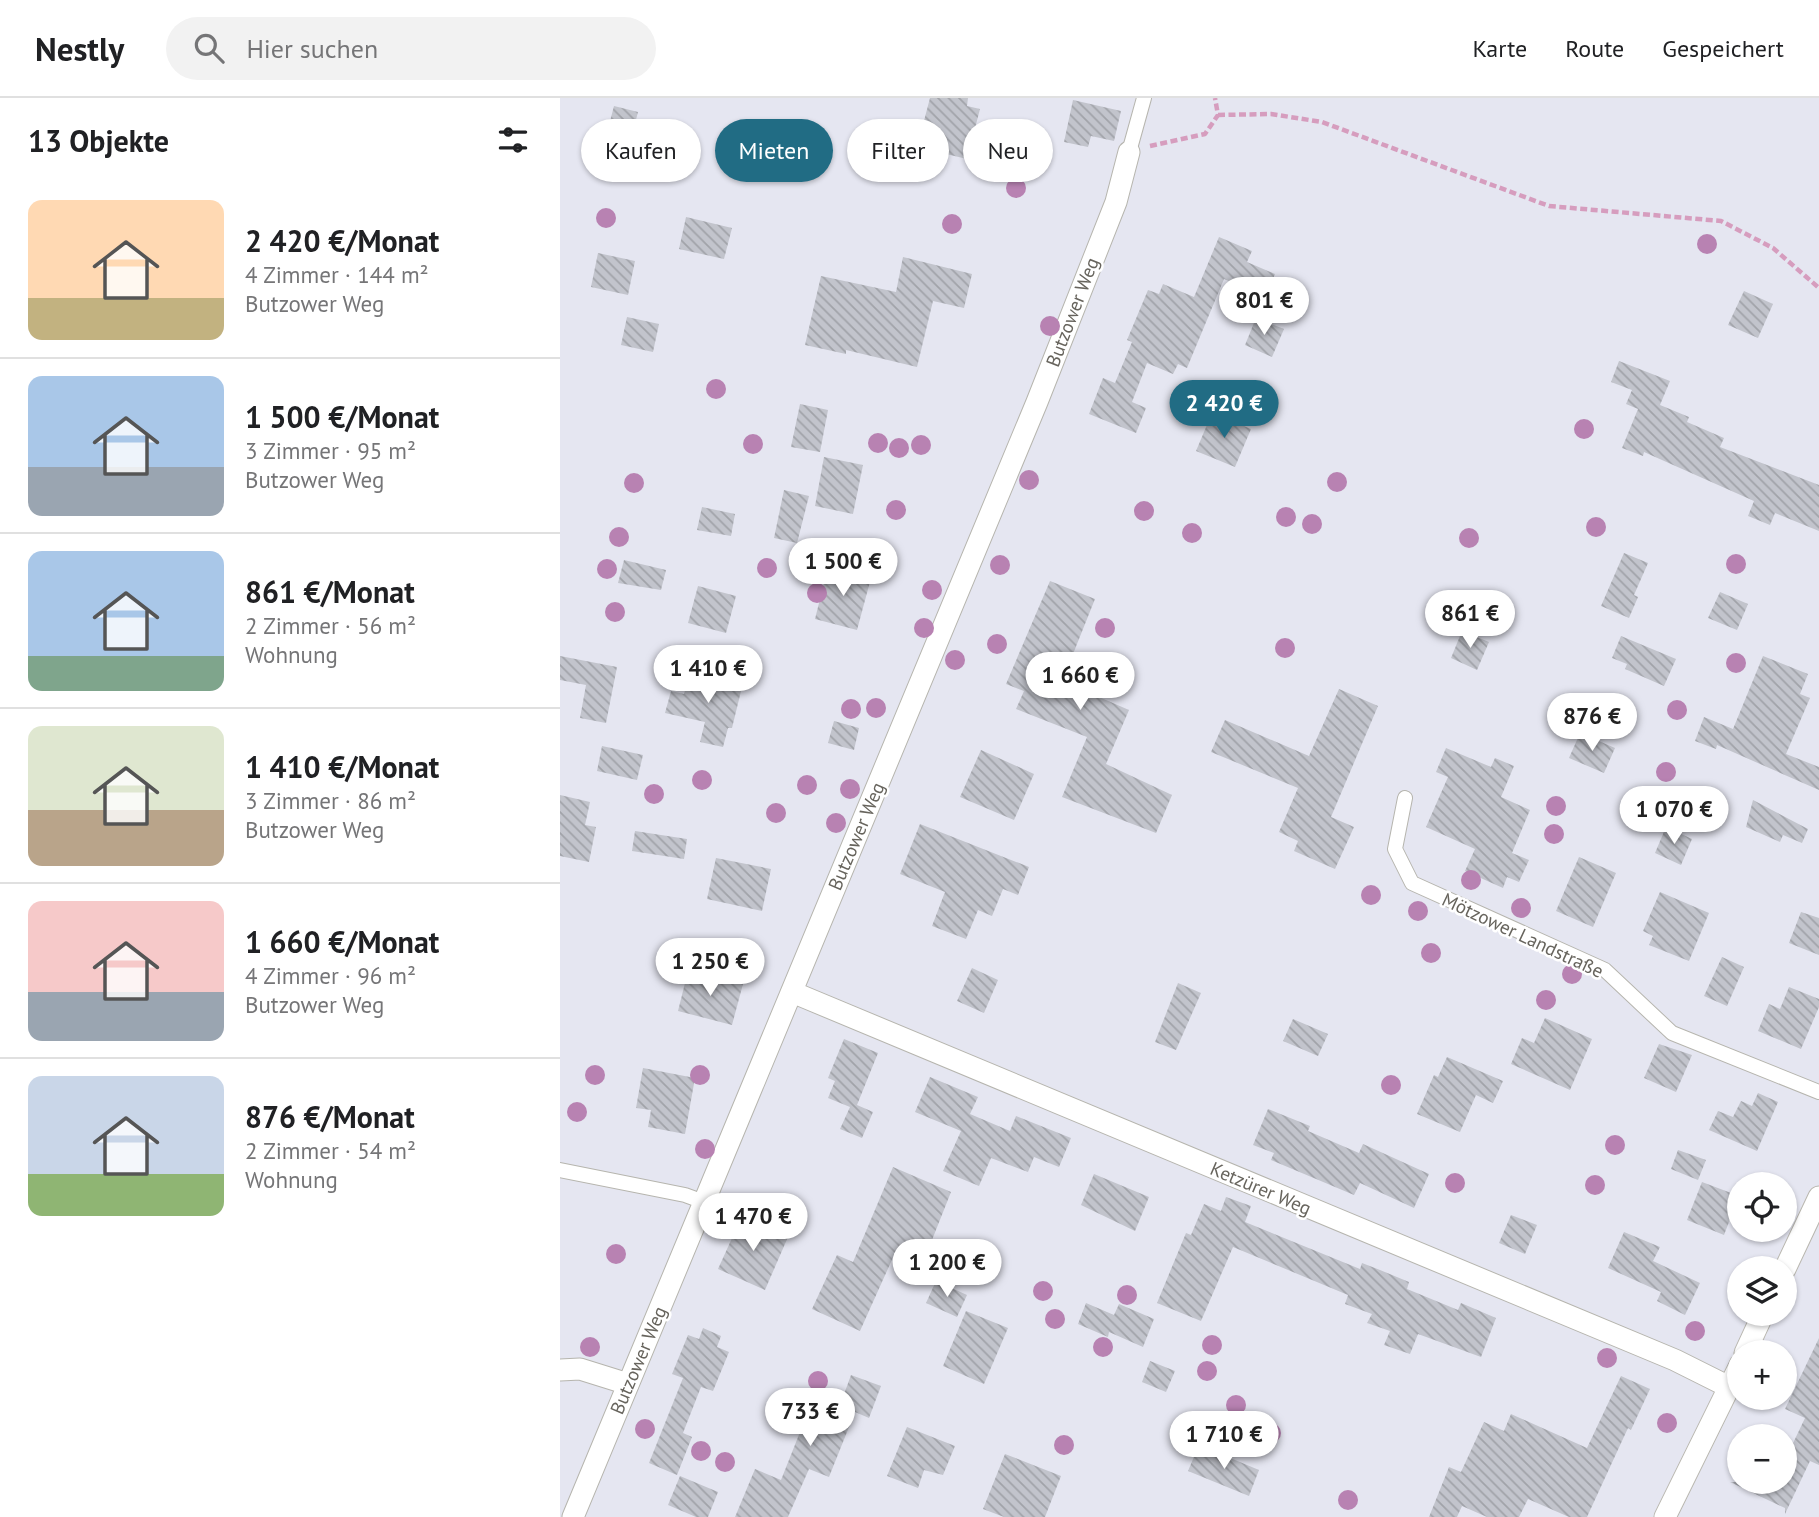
<!DOCTYPE html>
<html lang="de">
<head>
<meta charset="utf-8">
<style>
	body { margin:0; font-family:"PT Sans",sans-serif; background:#f2f2f2; color:#202124; height:100vh; display:flex; flex-direction:column; font-size:26px; white-space:nowrap }
	* { box-sizing:border-box; margin:0 }
	p { font-size:23px; color:#757577 }
	.icon { flex:none; width:38px; height:38px; fill:none; stroke:currentColor; stroke-width:2; stroke-linecap:round; stroke-linejoin:round }
	.map { position:relative; flex:1; overflow:hidden }
	.sheet { display:flex; flex-direction:column; background:#fff; width:560px }
	.sheet>* { flex:none }
	.banner { position:absolute; left:21px; top:21px; width:665px; height:63px; display:flex; gap:14px }
	.fabs { position:absolute; left:1167px; top:1074px; display:grid; gap:14px }
	.fabs a { display:grid; place-items:center; width:70px; height:70px; border-radius:50%; background:#fff; box-shadow:0 2px 5px #0004; font-size:35px }
	.price { position:absolute; translate:-50% -60px; padding:0 16px; border-radius:24px; background:#fff; color:#222; font-size:23px; line-height:46px; filter:drop-shadow(0 2px 4px #0008) }
	.price::after { content:''; position:absolute; left:50%; top:42px; width:21px; height:16px; margin-left:-10px; background:inherit; clip-path:polygon(0 0,100% 0,50% 100%) }
	.price.selected { background:#216c84; color:#fff }
	ul { padding:0; list-style:none }
	li { display:flex; align-items:center; gap:21px; height:175px; padding:0 28px }
	li+li { border-top:2px solid #e0e0e0 }
	li span { display:grid; place-items:center; flex:none; width:196px; height:140px; border-radius:14px; color:#555 }
	li>.icon { margin-inline-start:auto }
	span .icon { width:84px; height:84px; fill:#fffc; stroke-width:1 }
	li b { font-size:30px }
	h2 { display:flex; justify-content:space-between; align-items:center; height:84px; padding:0 28px; font-size:30px }
	.tag { padding:0 24px; border-radius:32px; background:#fff; box-shadow:0 2px 5px #0004; font-size:24px; line-height:63px }
	.tag.selected { background:#216c84; color:#fff }
	header { display:flex; align-items:center; gap:42px; box-sizing:border-box; height:98px; padding:0 35px; background:#fff; border-bottom:2px solid #e0e0e0 }
	header strong { font-size:33px }
	nav { display:flex; gap:38px; margin-inline-start:auto; font-size:24px }
	.search { width:490px; height:63px; background:#f2f2f2; display:flex; align-items:center; gap:18px; box-sizing:border-box; padding:0 24px; border-radius:38px; color:#757577; font-size:26px }
	main { display:flex; flex:1; min-height:0 }
	.map>svg:first-child { display:block }
</style>
</head>
<body>
<header>
<strong>Nestly</strong>
<div class="search"><svg class="icon" aria-label="search" viewBox="0 0 24 24"><circle cx="10" cy="10" r="6"/><path d="M15 15l6 6"/></svg>Hier suchen</div>
<nav><a>Karte</a><a>Route</a><a>Gespeichert</a></nav>
</header>
<main>
<section class="sheet">
<h2>13 Objekte<svg class="icon" aria-label="filters" viewBox="0 0 24 24"><path d="M4 7h16M4 17h16"/><circle cx="9" cy="7" r="2"/><circle cx="15" cy="17" r="2"/></svg></h2>
<ul>
<li><span style="background:linear-gradient(#ffd9b3 70%,#c2b280 0)"><svg class="icon" aria-label="home" viewBox="0 0 24 24"><path d="M3 11l9-7 9 7M6 9v11h12V9"/></svg></span><div><b>2 420 €/Monat</b><p>4 Zimmer · 144 m²</p><p>Butzower Weg</p></div></li>
<li><span style="background:linear-gradient(#a9c7e8 65%,#9aa5b1 0)"><svg class="icon" aria-label="home" viewBox="0 0 24 24"><path d="M3 11l9-7 9 7M6 9v11h12V9"/></svg></span><div><b>1 500 €/Monat</b><p>3 Zimmer · 95 m²</p><p>Butzower Weg</p></div></li>
<li><span style="background:linear-gradient(#a9c7e8 75%,#7fa58c 0)"><svg class="icon" aria-label="home" viewBox="0 0 24 24"><path d="M3 11l9-7 9 7M6 9v11h12V9"/></svg></span><div><b>861 €/Monat</b><p>2 Zimmer · 56 m²</p><p>Wohnung</p></div></li>
<li><span style="background:linear-gradient(#dfe7d0 60%,#b9a48a 0)"><svg class="icon" aria-label="home" viewBox="0 0 24 24"><path d="M3 11l9-7 9 7M6 9v11h12V9"/></svg></span><div><b>1 410 €/Monat</b><p>3 Zimmer · 86 m²</p><p>Butzower Weg</p></div></li>
<li><span style="background:linear-gradient(#f6c9c9 65%,#9aa5b1 0)"><svg class="icon" aria-label="home" viewBox="0 0 24 24"><path d="M3 11l9-7 9 7M6 9v11h12V9"/></svg></span><div><b>1 660 €/Monat</b><p>4 Zimmer · 96 m²</p><p>Butzower Weg</p></div></li>
<li><span style="background:linear-gradient(#c9d6e8 70%,#8fb573 0)"><svg class="icon" aria-label="home" viewBox="0 0 24 24"><path d="M3 11l9-7 9 7M6 9v11h12V9"/></svg></span><div><b>876 €/Monat</b><p>2 Zimmer · 54 m²</p><p>Wohnung</p></div></li>
</ul>
</section>
<div class="map">
<svg width="1259" height="1419" viewBox="0 0 1259 1419">
	<defs>
		<pattern id="building-back-hatch" width="6" height="6" patternUnits="userSpaceOnUse" patternTransform="scale(1.75)"><rect width="6" height="6" fill="#c2c4cc"/><path d="M-1 5l2 2M0 0l6 6M5-1l2 2" fill="none" stroke="#a1a3a9"/></pattern>
	</defs>
	<rect width="100%" height="100%" fill="#e5e6f1"/>
	<!-- building -->
	<g fill="url(#building-back-hatch)">
		<polygon points="370,0 408,0 407,8 420,11 407,61 361,50 364,39 360,38"/>
		<polygon points="513,2 561,13 554,43 531,38 528,49 504,44"/>
		<polygon points="54,8 78,14 72,37 48,31"/>
		<polygon points="126,119 172,130 164,161 119,151"/>
		<polygon points="659,139 692,153 687,164 715,176 706,198 664,181 627,270 618,266 613,276 587,265 572,304 586,310 576,335 529,316 543,280 555,285 572,244 567,242 588,192 599,196 603,186 634,199"/>
		<polygon points="38,155 75,163 68,197 31,189"/>
		<polygon points="343,159 412,176 404,210 373,203 357,269 286,252 286,256 245,247 261,178 336,194"/>
		<polygon points="1184,193 1213,206 1198,240 1168,227"/>
		<polygon points="67,219 99,226 93,254 61,247"/>
		<polygon points="696,220 724,231 712,259 685,247"/>
		<polygon points="1059,263 1110,283 1100,307 1129,319 1127,324 1164,340 1160,349 1259,387 1259,433 1215,415 1210,427 1188,418 1194,403 1084,354 1083,358 1062,350 1078,311 1066,306 1072,292 1051,284"/>
		<polygon points="240,306 268,312 260,354 231,349"/>
		<polygon points="652,315 691,331 675,369 636,353"/>
		<polygon points="264,359 303,367 293,416 255,408"/>
		<polygon points="224,392 249,398 237,445 214,440"/>
		<polygon points="142,409 175,416 171,438 137,432"/>
		<polygon points="1064,455 1088,465 1074,497 1078,499 1069,520 1041,508"/>
		<polygon points="64,462 106,472 101,492 58,485"/>
		<polygon points="268,469 311,480 297,532 255,521"/>
		<polygon points="490,483 535,501 509,566 523,571 516,589 569,612 546,666 612,697 596,735 502,699 527,639 456,611 464,593 446,586"/>
		<polygon points="138,488 176,498 166,535 128,525"/>
		<polygon points="1160,494 1188,506 1177,532 1148,520"/>
		<polygon points="902,533 929,544 917,572 891,560"/>
		<polygon points="1061,538 1116,561 1104,588 1065,571 1067,566 1052,560"/>
		<polygon points="0,558 57,569 46,625 20,620 26,587 0,582"/>
		<polygon points="1203,558 1248,576 1240,596 1250,600 1226,656 1259,669 1259,692 1157,647 1156,651 1135,643 1144,619 1173,631"/>
		<polygon points="138,574 183,585 172,630 168,630 163,649 140,644 145,624 105,615 111,593 124,596 128,582 135,583"/>
		<polygon points="779,591 818,608 771,719 794,729 775,771 734,753 738,743 719,734 738,690 651,654 665,622 749,658"/>
		<polygon points="274,623 299,630 294,652 268,645"/>
		<polygon points="1020,635 1055,650 1044,675 1009,660"/>
		<polygon points="42,648 83,657 77,682 37,673"/>
		<polygon points="886,650 931,669 935,660 954,668 941,699 970,712 952,755 969,762 959,784 947,779 943,790 905,773 915,751 866,729 888,679 876,674"/>
		<polygon points="421,652 474,676 454,722 400,699"/>
		<polygon points="0,697 30,704 25,727 36,729 29,764 0,758"/>
		<polygon points="1193,702 1248,731 1242,745 1223,737 1220,744 1186,729"/>
		<polygon points="360,726 469,769 458,797 443,791 432,818 418,812 406,841 372,828 385,794 340,776"/>
		<polygon points="1106,729 1132,741 1121,767 1095,755"/>
		<polygon points="75,733 127,741 124,761 72,753"/>
		<polygon points="1019,759 1056,775 1033,829 996,813"/>
		<polygon points="156,760 211,771 202,813 147,801"/>
		<polygon points="1100,794 1149,815 1129,863 1089,847 1093,838 1083,833"/>
		<polygon points="1241,814 1259,820 1259,857 1229,845"/>
		<polygon points="1162,859 1184,869 1167,908 1144,898"/>
		<polygon points="412,870 438,882 424,915 397,903"/>
		<polygon points="128,873 183,886 172,927 118,913"/>
		<polygon points="618,885 641,895 616,952 595,944"/>
		<polygon points="1229,889 1259,901 1259,909 1241,951 1198,933 1209,906 1220,911"/>
		<polygon points="985,920 1032,941 1010,992 951,966 962,940 974,945"/>
		<polygon points="733,921 768,936 758,958 723,943"/>
		<polygon points="284,941 318,955 297,1007 313,1014 302,1040 280,1031 290,1009 268,1000 275,983 268,980"/>
		<polygon points="1099,946 1132,957 1116,994 1084,980"/>
		<polygon points="887,959 943,983 933,1005 916,997 900,1034 857,1016 874,977 878,979"/>
		<polygon points="83,970 135,980 125,1036 88,1029 91,1012 76,1010"/>
		<polygon points="370,979 418,999 410,1016 450,1033 456,1018 511,1040 499,1069 474,1059 468,1074 431,1060 419,1088 383,1073 401,1033 355,1014"/>
		<polygon points="1198,995 1218,1004 1197,1053 1149,1032 1158,1013 1173,1019 1181,1003 1192,1008"/>
		<polygon points="708,1011 750,1028 748,1033 799,1055 803,1046 869,1076 854,1110 800,1085 794,1097 711,1062 714,1055 693,1047"/>
		<polygon points="1118,1052 1146,1062 1138,1082 1111,1071"/>
		<polygon points="333,1069 391,1094 372,1142 387,1148 377,1172 335,1155 300,1233 252,1211 277,1157 293,1164"/>
		<polygon points="534,1076 589,1099 575,1133 521,1107"/>
		<polygon points="1142,1084 1179,1098 1164,1137 1127,1122"/>
		<polygon points="666,1099 691,1108 685,1124 800,1171 802,1165 820,1172 849,1184 847,1191 898,1212 901,1205 936,1220 921,1259 858,1236 850,1256 824,1247 830,1233 807,1225 812,1216 785,1206 788,1197 673,1149 641,1223 597,1205 626,1135 631,1137 644,1106 661,1113"/>
		<polygon points="951,1117 977,1127 965,1156 939,1145"/>
		<polygon points="182,1118 228,1139 205,1192 158,1171"/>
		<polygon points="1064,1134 1100,1149 1093,1163 1140,1185 1125,1217 1097,1203 1101,1194 1048,1170"/>
		<polygon points="376,1183 407,1197 397,1219 366,1205"/>
		<polygon points="526,1205 554,1217 559,1206 594,1221 583,1249 549,1234 548,1239 518,1226"/>
		<polygon points="406,1213 448,1230 424,1286 383,1268"/>
		<polygon points="143,1230 161,1238 157,1249 169,1254 153,1293 141,1289 123,1335 132,1339 117,1377 89,1365 123,1280 112,1276 128,1237 139,1241"/>
		<polygon points="1259,1240 1259,1367 1250,1363 1225,1416 1225,1410 1170,1384 1225,1384 1225,1362 1245,1320 1225,1311"/>
		<polygon points="590,1263 615,1273 606,1294 582,1284"/>
		<polygon points="291,1277 321,1288 309,1320 295,1314 269,1379 249,1371 228,1419 175,1419 195,1371 221,1382 242,1329 232,1325 244,1292 263,1299 266,1292 283,1299"/>
		<polygon points="1061,1278 1090,1291 1071,1332 1068,1330 1027,1419 1009,1419 968,1401 959,1419 927,1419 902,1408 897,1419 869,1419 889,1369 901,1374 924,1324 944,1333 951,1316 1027,1350"/>
		<polygon points="347,1329 395,1348 383,1377 364,1372 358,1390 327,1378"/>
		<polygon points="639,1347 699,1372 689,1398 628,1373"/>
		<polygon points="445,1356 501,1378 485,1419 444,1419 423,1411"/>
		<polygon points="120,1378 158,1394 148,1419 136,1419 108,1407"/>
	</g>
	<g fill="none" stroke-linecap="round" stroke-linejoin="round">
		<!-- service casing -->
		<g stroke="#b6b5ae" stroke-width="16">
			<g id="service">
				<polyline points="569,54 584,0"/>
				<polyline points="845,700 835,751 852,785 1045,872 1112,935 1259,994"/>
				<polyline points="0,1072 125,1097 144,1104"/>
			</g>
		</g>
		<!-- minor casing -->
		<g stroke="#b6b5ae" stroke-width="23">
			<g id="minor">
				<polyline points="232,894 1115,1262 1169,1289"/>
				<polyline points="0,1272 20,1271 68,1286"/>
				<polyline points="13,1419 477,304 556,104 569,54"/>
			</g>
		</g>
		<!-- secondary casing -->
		<g stroke="#b9b7af" stroke-width="23">
			<g id="secondary">
				<polyline points="1225,1171 1259,1099"/>
				<polyline points="1185,1255 1203,1216"/>
				<polyline points="1105,1419 1180,1267"/>
			</g>
		</g>
		<!-- path -->
		<g stroke="#d69dbe" stroke-width="4.5" stroke-dasharray="7 3.5" stroke-linecap="butt">
			<polyline points="658,17 711,16 762,24 989,108 1161,123 1213,150 1259,190"/>
			<polyline points="590,48 645,36 658,17 655,0"/>
		</g>
		<!-- service -->
		<use href="#service" stroke="#fff" stroke-width="14"/>
		<!-- minor -->
		<use href="#minor" stroke="#fff" stroke-width="21"/>
		<!-- secondary -->
		<use href="#secondary" stroke="#fff" stroke-width="21"/>
	</g>
	<!-- trees -->
	<g fill="#b882b2">
		<circle cx="199" cy="72" r="10"/>
		<circle cx="333" cy="73" r="10"/>
		<circle cx="456" cy="90" r="10"/>
		<circle cx="46" cy="120" r="10"/>
		<circle cx="392" cy="126" r="10"/>
		<circle cx="1147" cy="146" r="10"/>
		<circle cx="490" cy="228" r="10"/>
		<circle cx="156" cy="291" r="10"/>
		<circle cx="1024" cy="331" r="10"/>
		<circle cx="318" cy="345" r="10"/>
		<circle cx="193" cy="346" r="10"/>
		<circle cx="361" cy="347" r="10"/>
		<circle cx="339" cy="350" r="10"/>
		<circle cx="469" cy="382" r="10"/>
		<circle cx="777" cy="384" r="10"/>
		<circle cx="74" cy="385" r="10"/>
		<circle cx="336" cy="412" r="10"/>
		<circle cx="584" cy="413" r="10"/>
		<circle cx="726" cy="419" r="10"/>
		<circle cx="752" cy="426" r="10"/>
		<circle cx="1036" cy="429" r="10"/>
		<circle cx="632" cy="435" r="10"/>
		<circle cx="59" cy="439" r="10"/>
		<circle cx="909" cy="440" r="10"/>
		<circle cx="1176" cy="466" r="10"/>
		<circle cx="440" cy="467" r="10"/>
		<circle cx="207" cy="470" r="10"/>
		<circle cx="47" cy="471" r="10"/>
		<circle cx="372" cy="492" r="10"/>
		<circle cx="257" cy="495" r="10"/>
		<circle cx="55" cy="514" r="10"/>
		<circle cx="364" cy="530" r="10"/>
		<circle cx="545" cy="530" r="10"/>
		<circle cx="437" cy="546" r="10"/>
		<circle cx="725" cy="550" r="10"/>
		<circle cx="395" cy="562" r="10"/>
		<circle cx="1176" cy="565" r="10"/>
		<circle cx="316" cy="610" r="10"/>
		<circle cx="291" cy="611" r="10"/>
		<circle cx="1117" cy="612" r="10"/>
		<circle cx="1000" cy="618" r="10"/>
		<circle cx="1106" cy="674" r="10"/>
		<circle cx="142" cy="682" r="10"/>
		<circle cx="247" cy="687" r="10"/>
		<circle cx="290" cy="691" r="10"/>
		<circle cx="94" cy="696" r="10"/>
		<circle cx="996" cy="708" r="10"/>
		<circle cx="216" cy="715" r="10"/>
		<circle cx="276" cy="725" r="10"/>
		<circle cx="994" cy="736" r="10"/>
		<circle cx="911" cy="782" r="10"/>
		<circle cx="811" cy="797" r="10"/>
		<circle cx="961" cy="810" r="10"/>
		<circle cx="858" cy="813" r="10"/>
		<circle cx="871" cy="855" r="10"/>
		<circle cx="1012" cy="876" r="10"/>
		<circle cx="986" cy="902" r="10"/>
		<circle cx="35" cy="977" r="10"/>
		<circle cx="140" cy="977" r="10"/>
		<circle cx="831" cy="987" r="10"/>
		<circle cx="17" cy="1014" r="10"/>
		<circle cx="1055" cy="1047" r="10"/>
		<circle cx="145" cy="1051" r="10"/>
		<circle cx="895" cy="1085" r="10"/>
		<circle cx="1035" cy="1087" r="10"/>
		<circle cx="56" cy="1156" r="10"/>
		<circle cx="483" cy="1193" r="10"/>
		<circle cx="567" cy="1197" r="10"/>
		<circle cx="495" cy="1221" r="10"/>
		<circle cx="1135" cy="1233" r="10"/>
		<circle cx="652" cy="1247" r="10"/>
		<circle cx="30" cy="1249" r="10"/>
		<circle cx="543" cy="1249" r="10"/>
		<circle cx="1047" cy="1260" r="10"/>
		<circle cx="647" cy="1273" r="10"/>
		<circle cx="258" cy="1283" r="10"/>
		<circle cx="676" cy="1307" r="10"/>
		<circle cx="1107" cy="1325" r="10"/>
		<circle cx="85" cy="1331" r="10"/>
		<circle cx="669" cy="1331" r="10"/>
		<circle cx="711" cy="1335" r="10"/>
		<circle cx="504" cy="1347" r="10"/>
		<circle cx="141" cy="1353" r="10"/>
		<circle cx="165" cy="1364" r="10"/>
		<circle cx="788" cy="1402" r="10"/>
	</g>
	<g text-anchor="middle" dominant-baseline="central" stroke-width="5" stroke-linejoin="round" paint-order="stroke">
		<!-- street labels -->
		<g font-size="19" fill="#67645d" stroke="#fff">
			<text transform="translate(512 214) rotate(-69)">Butzower Weg</text>
			<text transform="translate(296 738) rotate(-67)">Butzower Weg</text>
			<text transform="translate(963 837) rotate(25)">Mötzower Landstraße</text>
			<text transform="translate(701 1090) rotate(23)">Ketzürer Weg</text>
			<text transform="translate(78 1262) rotate(-67)">Butzower Weg</text>
		</g>
	</g>
</svg>
<div class="fabs">
<a><svg class="icon" aria-label="locate" viewBox="0 0 24 24"><circle cx="12" cy="12" r="6"/><path d="M12 2v4M12 18v4M2 12h4M18 12h4"/></svg></a>
<a><svg class="icon" aria-label="layers" viewBox="0 0 24 24"><path d="M12 4l9 5-9 5-9-5zM3 14l9 5 9-5"/></svg></a>
<a>+</a>
<a>−</a>
</div>
<b class="price" style="left:704px;top:239px">801 €</b>
<b class="price selected" style="left:664px;top:342px">2 420 €</b>
<b class="price" style="left:283px;top:500px">1 500 €</b>
<b class="price" style="left:910px;top:552px">861 €</b>
<b class="price" style="left:148px;top:607px">1 410 €</b>
<b class="price" style="left:520px;top:614px">1 660 €</b>
<b class="price" style="left:1032px;top:655px">876 €</b>
<b class="price" style="left:1114px;top:748px">1 070 €</b>
<b class="price" style="left:150px;top:900px">1 250 €</b>
<b class="price" style="left:193px;top:1155px">1 470 €</b>
<b class="price" style="left:387px;top:1201px">1 200 €</b>
<b class="price" style="left:250px;top:1350px">733 €</b>
<b class="price" style="left:664px;top:1373px">1 710 €</b>
<div class="banner">
<a class="tag">Kaufen</a>
<a class="tag selected">Mieten</a>
<a class="tag">Filter</a>
<a class="tag">Neu</a>
</div>
</div>
</main>
</body>
</html>
